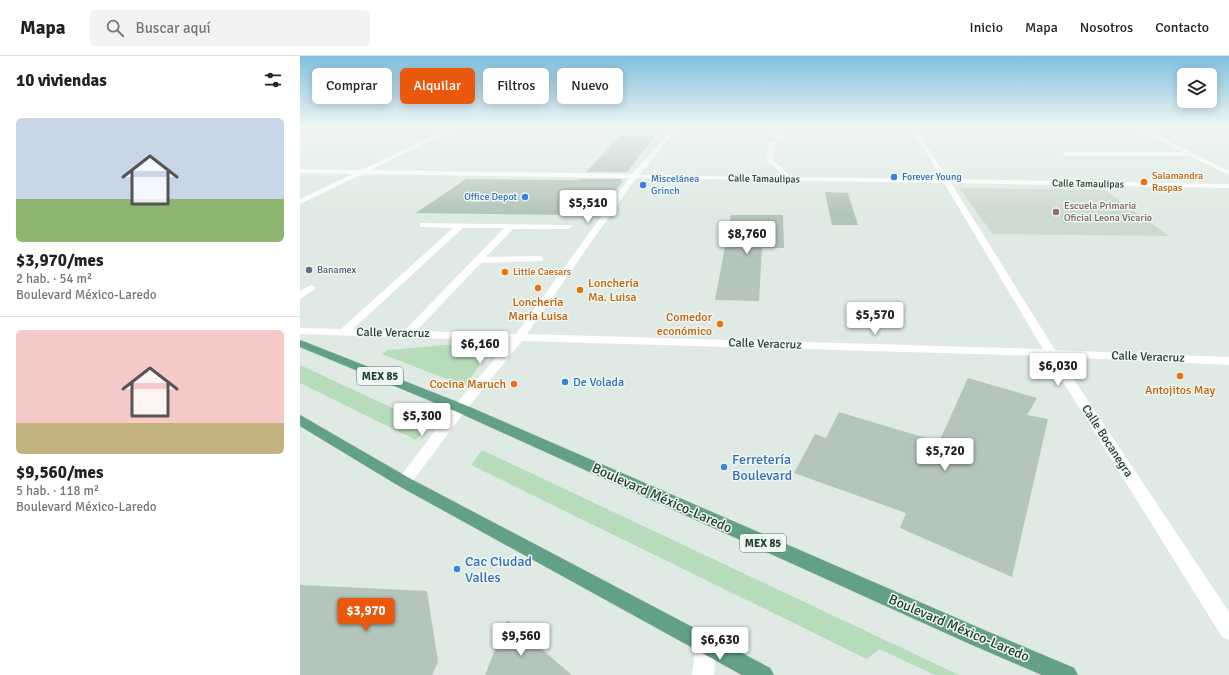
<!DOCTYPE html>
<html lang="es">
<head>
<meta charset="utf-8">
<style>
	body { margin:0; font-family:Signika,sans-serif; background:#f2f2f2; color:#222; height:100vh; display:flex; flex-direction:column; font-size:15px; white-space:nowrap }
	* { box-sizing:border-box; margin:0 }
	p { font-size:13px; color:#767676 }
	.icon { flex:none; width:22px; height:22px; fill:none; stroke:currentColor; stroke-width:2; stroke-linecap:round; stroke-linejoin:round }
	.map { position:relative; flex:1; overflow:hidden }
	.details { display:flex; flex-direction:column; background:#fff; width:300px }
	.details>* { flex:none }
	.hud { position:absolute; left:12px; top:12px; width:380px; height:36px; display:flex; gap:8px }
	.fabs { position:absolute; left:877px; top:12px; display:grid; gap:8px }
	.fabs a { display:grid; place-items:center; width:40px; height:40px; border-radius:6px; background:#fff; box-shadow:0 2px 10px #0003; font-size:20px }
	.price { position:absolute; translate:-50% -34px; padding:0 9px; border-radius:4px; background:#fff; color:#222; font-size:13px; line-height:26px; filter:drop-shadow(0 1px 2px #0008) }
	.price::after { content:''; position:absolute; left:50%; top:24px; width:12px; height:9px; margin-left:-6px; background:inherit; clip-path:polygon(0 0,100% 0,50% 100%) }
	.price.active { background:#ea580c; color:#fff }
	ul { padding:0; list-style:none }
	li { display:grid; align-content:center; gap:8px; height:212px; padding:0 16px }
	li+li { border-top:1px solid #e0e0e0 }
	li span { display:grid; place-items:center; height:124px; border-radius:6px; color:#555 }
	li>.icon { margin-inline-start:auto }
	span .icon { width:72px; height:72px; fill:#fffc; stroke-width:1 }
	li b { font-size:17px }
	h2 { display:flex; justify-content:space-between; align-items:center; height:48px; padding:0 16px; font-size:17px }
	.tag { padding:0 14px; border-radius:6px; background:#fff; box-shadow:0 2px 10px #0003; font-size:14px; line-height:36px }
	.tag.active { background:#ea580c; color:#fff }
	header { display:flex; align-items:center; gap:24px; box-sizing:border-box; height:56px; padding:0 20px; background:#fff; border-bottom:1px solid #e0e0e0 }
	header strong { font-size:19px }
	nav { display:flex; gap:22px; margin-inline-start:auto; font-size:14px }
	.search { width:280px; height:36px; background:#f2f2f2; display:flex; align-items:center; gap:10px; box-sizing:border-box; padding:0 14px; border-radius:6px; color:#767676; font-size:15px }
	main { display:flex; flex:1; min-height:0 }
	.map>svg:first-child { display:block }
</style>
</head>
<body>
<header>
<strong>Mapa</strong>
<div class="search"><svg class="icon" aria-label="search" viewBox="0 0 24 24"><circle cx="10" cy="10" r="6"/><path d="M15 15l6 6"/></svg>Buscar aquí</div>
<nav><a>Inicio</a><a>Mapa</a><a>Nosotros</a><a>Contacto</a></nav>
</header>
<main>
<section class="details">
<h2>10 viviendas<svg class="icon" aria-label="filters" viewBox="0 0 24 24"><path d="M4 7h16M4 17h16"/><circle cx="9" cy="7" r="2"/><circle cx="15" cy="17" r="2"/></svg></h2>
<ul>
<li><span style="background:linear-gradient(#c9d6e8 65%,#8fb573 0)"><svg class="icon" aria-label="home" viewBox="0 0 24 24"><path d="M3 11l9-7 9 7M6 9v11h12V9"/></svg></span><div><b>$3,970/mes</b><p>2 hab. · 54 m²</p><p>Boulevard México-Laredo</p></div></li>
<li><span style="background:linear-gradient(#f6c9c9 75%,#c2b280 0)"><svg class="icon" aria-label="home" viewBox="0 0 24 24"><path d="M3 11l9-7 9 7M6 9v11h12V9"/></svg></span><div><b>$9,560/mes</b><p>5 hab. · 118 m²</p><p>Boulevard México-Laredo</p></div></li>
</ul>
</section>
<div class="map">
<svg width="929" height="619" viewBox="0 0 929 619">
	<rect width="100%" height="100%" fill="#deeae3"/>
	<!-- built -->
	<polygon fill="#cddad2" points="659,132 805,134 869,180 693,178"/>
	<!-- green -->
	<g fill="#b6dcbb">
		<polygon points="158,288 185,301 165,330 82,298 88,294"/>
		<polygon points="0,309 129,369 116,384 0,327"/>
		<polygon points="182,394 659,619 635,619 579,593 567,603 171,409"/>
	</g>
	<!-- building -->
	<g fill="#b4c5bc">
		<polygon points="320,80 355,80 327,116 286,116"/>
		<polygon points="166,123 278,124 280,123 322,123 321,125 323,125 299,157 270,157 268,159 116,157"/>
		<polygon points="525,136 548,137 558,169 532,169"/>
		<polygon points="431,159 483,159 484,192 462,192 459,245 415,244"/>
		<polygon points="668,322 737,342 727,359 748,363 712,521 600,472 606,457 494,417 515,378 526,382 539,356 639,386"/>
		<polygon points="0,529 127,535 138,606 132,619 0,619"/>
		<polygon points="207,564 272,619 185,619"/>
	</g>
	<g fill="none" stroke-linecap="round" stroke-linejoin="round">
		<!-- major casing -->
		<g stroke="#bcc4c1" stroke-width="1">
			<g id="major">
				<polygon points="0,284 165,349 684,574 774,612 778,619 742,619 670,588 155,355 0,291"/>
				<polygon points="0,359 109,422 470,612 474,619 442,619 99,430 0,370"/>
			</g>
		</g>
		<!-- minor -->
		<g fill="#fff" fill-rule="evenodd">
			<path d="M152 71H157L71 114 332 118 375 71H379L339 119 483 121 476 112 467 106 468 88 479 83 472 79 475 77 486 83 474 89 473 105 480 110 490 121 642 123 611 71H615L648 123 929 128V132L651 127 755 294 929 301V309L759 301 929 556V584L922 581 747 300 222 285 165 355 109 430 104 432 99 430 96 426 99 422 155 349 210 285 0 278V272L41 273 153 172 123 171H120V167L271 169 272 171 268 173H213L186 201 239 200 242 201 243 203 242 205 181 207 116 275 216 278 329 122 63 118 0 148V143L53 118 0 117V113L61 114ZM336 122 644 127 743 293 227 278ZM163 172H204L104 275 53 273Z"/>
			<polygon points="835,71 840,71 929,115 929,119 890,100 765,100 762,98 765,96 883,96"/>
			<polygon points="11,229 14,230 16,232 14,234 0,243 0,235"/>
			<polygon points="406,578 413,581 416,588 414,619 392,619 396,588 399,581"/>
		</g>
		<!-- major -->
		<use href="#major" fill="#62a187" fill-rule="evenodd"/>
	</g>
	<!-- sky -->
	<linearGradient id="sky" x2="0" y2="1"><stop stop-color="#80c0df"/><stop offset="0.45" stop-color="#f0f6f2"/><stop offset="1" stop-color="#f0f6f2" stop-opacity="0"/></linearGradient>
	<rect width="929" height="157" fill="url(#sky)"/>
	<!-- markers -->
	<g fill="#3f7fe0" stroke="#eff7f2" stroke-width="1.5">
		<circle cx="594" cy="121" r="4"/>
		<circle cx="343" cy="129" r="4"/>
		<circle cx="225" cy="141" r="4"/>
		<circle cx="265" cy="326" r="4"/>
		<circle cx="424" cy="411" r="4"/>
		<circle cx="157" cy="513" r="4"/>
	</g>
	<g fill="#e8710a" stroke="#eff7f2" stroke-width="1.5">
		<circle cx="844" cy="126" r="4"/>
		<circle cx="205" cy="216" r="4"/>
		<circle cx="238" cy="232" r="4"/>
		<circle cx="280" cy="234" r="4"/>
		<circle cx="420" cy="268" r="4"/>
		<circle cx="880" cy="320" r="4"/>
		<circle cx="214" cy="328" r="4"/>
	</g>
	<circle fill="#8d6e63" stroke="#eff7f2" stroke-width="1.5" cx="756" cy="156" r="4"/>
	<circle fill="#5c6f8a" stroke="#eff7f2" stroke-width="1.5" cx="9" cy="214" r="4"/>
	<g text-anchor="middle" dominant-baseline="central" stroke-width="3" stroke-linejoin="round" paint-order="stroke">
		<!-- far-food labels -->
		<g font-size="10" fill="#c56008" stroke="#eff7f2" text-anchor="start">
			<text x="852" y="120">Salamandra<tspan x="852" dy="12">Raspas</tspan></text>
			<text x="213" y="216">Little Caesars</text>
		</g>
		<!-- far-shop labels -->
		<g font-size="10" fill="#366cbe" stroke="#eff7f2" text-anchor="start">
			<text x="602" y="121">Forever Young</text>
			<text x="351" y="123">Miscelánea<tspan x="351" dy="12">Grinch</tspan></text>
			<text x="217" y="141" text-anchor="end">Office Depot</text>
		</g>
		<!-- far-street labels -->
		<g font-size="10" fill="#1f3a2f" stroke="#eff7f2">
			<text transform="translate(464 123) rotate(1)">Calle Tamaulipas</text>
			<text transform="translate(788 128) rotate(1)">Calle Tamaulipas</text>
		</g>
		<!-- far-education labels -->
		<g font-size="10" fill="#785e54" stroke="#eff7f2" text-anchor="start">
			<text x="764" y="150">Escuela Primaria<tspan x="764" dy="12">Oficial Leona Vicario</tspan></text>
		</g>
		<!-- far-service labels -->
		<g font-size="10" fill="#4e5e75" stroke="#eff7f2" text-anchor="start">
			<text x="17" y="214">Banamex</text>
		</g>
		<!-- shield labels -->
		<g fill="#eff7f2" stroke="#5d736a" stroke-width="1">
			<rect x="57" y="311" width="46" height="18" rx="3"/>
			<rect x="440" y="478" width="46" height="18" rx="3"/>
		</g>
		<g font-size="11" font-weight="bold" fill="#1f3a2f">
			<text x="80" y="320">MEX 85</text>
			<text x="463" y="487">MEX 85</text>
		</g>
		<!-- food labels -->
		<g font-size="12" fill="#c56008" stroke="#eff7f2">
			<text x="288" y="227" text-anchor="start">Lonchería<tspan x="288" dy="14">Ma. Luisa</tspan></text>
			<text x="238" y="246">Lonchería<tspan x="238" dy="14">María Luisa</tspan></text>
			<text x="412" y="261" text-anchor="end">Comedor<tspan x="412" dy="14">económico</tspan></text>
			<text x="206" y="328" text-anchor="end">Cocina Maruch</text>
			<text x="880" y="334">Antojitos May</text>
		</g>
		<!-- street labels -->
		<g font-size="12" fill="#1f3a2f" stroke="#eff7f2">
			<text transform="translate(93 277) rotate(1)">Calle Veracruz</text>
			<text transform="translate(465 288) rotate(2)">Calle Veracruz</text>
			<text transform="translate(848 301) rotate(2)">Calle Veracruz</text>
			<text transform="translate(807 385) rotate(57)">Calle Bocanegra</text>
		</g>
		<!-- shop labels -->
		<g font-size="12" fill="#366cbe" stroke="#eff7f2" text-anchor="start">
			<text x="273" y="326">De Volada</text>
		</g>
		<!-- near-shop labels -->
		<g font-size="14" fill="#366cbe" stroke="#eff7f2" text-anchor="start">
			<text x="432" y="403">Ferretería<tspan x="432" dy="16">Boulevard</tspan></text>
			<text x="165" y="505">Cac Ciudad<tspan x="165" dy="16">Valles</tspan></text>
		</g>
		<!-- near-street labels -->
		<g font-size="14" fill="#1f3a2f" stroke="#eff7f2">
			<text transform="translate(362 442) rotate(24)">Boulevard México-Laredo</text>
			<text transform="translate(659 572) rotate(23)">Boulevard México-Laredo</text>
		</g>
	</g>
</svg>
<div class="fabs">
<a><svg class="icon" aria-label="layers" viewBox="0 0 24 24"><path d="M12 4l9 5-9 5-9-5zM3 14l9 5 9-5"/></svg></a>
</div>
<b class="price" style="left:288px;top:168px">$5,510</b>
<b class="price" style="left:447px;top:199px">$8,760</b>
<b class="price" style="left:575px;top:280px">$5,570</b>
<b class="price" style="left:180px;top:309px">$6,160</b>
<b class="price" style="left:758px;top:331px">$6,030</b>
<b class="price" style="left:122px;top:381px">$5,300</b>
<b class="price" style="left:645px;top:416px">$5,720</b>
<b class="price active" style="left:66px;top:576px">$3,970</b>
<b class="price" style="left:221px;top:601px">$9,560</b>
<b class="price" style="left:420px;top:605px">$6,630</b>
<div class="hud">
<a class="tag">Comprar</a>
<a class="tag active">Alquilar</a>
<a class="tag">Filtros</a>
<a class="tag">Nuevo</a>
</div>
</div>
</main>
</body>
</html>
